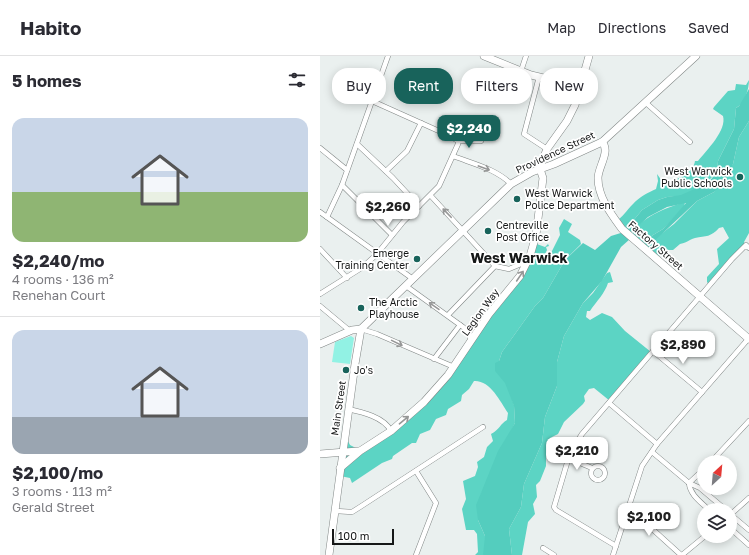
<!DOCTYPE html>
<html lang="en">
<head>
<meta charset="utf-8">
<style>
	body { margin:0; font-family:"Golos Text",sans-serif; background:#f7f7f7; color:#2b2b33; height:100vh; display:flex; flex-direction:column; font-size:15px; white-space:nowrap }
	* { box-sizing:border-box; margin:0 }
	p { font-size:13px; color:#7c7c81 }
	.icon { flex:none; width:22px; height:22px; fill:none; stroke:currentColor; stroke-width:2; stroke-linecap:round; stroke-linejoin:round }
	.map { position:relative; flex:1; overflow:hidden }
	.side { display:flex; flex-direction:column; background:#fff; width:320px }
	.side>* { flex:none }
	.banner { position:absolute; left:12px; top:12px; width:357px; height:36px; display:flex; gap:8px }
	.needle { width:26px; rotate:26deg }
	.controls { position:absolute; left:377px; top:399px; display:grid; gap:8px }
	.controls a { display:grid; place-items:center; width:40px; height:40px; border-radius:50%; background:#fff; box-shadow:0 2px 10px #0003; font-size:20px }
	.scale { position:absolute; left:12px; bottom:10px; width:62px; box-sizing:border-box; padding-left:4px; border:2px solid #161818; border-top:0; font-size:11px; line-height:14px; white-space:nowrap; color:#161818; -webkit-text-stroke:3px #fff; paint-order:stroke }
	.price { position:absolute; translate:-50% -34px; padding:0 9px; border-radius:8px; background:#fff; color:#222; font-size:13px; line-height:26px; filter:drop-shadow(0 1px 2px #0008) }
	.price::after { content:''; position:absolute; left:50%; top:24px; width:12px; height:9px; margin-left:-6px; background:inherit; clip-path:polygon(0 0,100% 0,50% 100%) }
	.price.on { background:#18635b; color:#fff }
	ul { padding:0; list-style:none }
	li { display:grid; align-content:center; gap:8px; height:212px; padding:0 12px }
	li+li { border-top:1px solid #e1e1e2 }
	li span { display:grid; place-items:center; height:124px; border-radius:12px; color:#555 }
	li>.icon { margin-inline-start:auto }
	span .icon { width:72px; height:72px; fill:#fffc; stroke-width:1 }
	li b { font-size:17px }
	h2 { display:flex; justify-content:space-between; align-items:center; height:48px; padding:0 12px; font-size:17px }
	.chip { padding:0 14px; border-radius:16px; background:#fff; box-shadow:0 2px 10px #0003; font-size:14px; line-height:36px }
	.chip.on { background:#18635b; color:#fff }
	header { display:flex; align-items:center; gap:24px; box-sizing:border-box; height:56px; padding:0 20px; background:#fff; border-bottom:1px solid #e1e1e2 }
	header strong { font-size:19px }
	nav { display:flex; gap:22px; margin-inline-start:auto; font-size:14px }
	main { display:flex; flex:1; min-height:0 }
	.map>svg:first-child { display:block }
</style>
</head>
<body>
<header>
<strong>Habito</strong>
<nav><a>Map</a><a>Directions</a><a>Saved</a></nav>
</header>
<main>
<section class="side">
<h2>5 homes<svg class="icon" aria-label="filters" viewBox="0 0 24 24"><path d="M4 7h16M4 17h16"/><circle cx="9" cy="7" r="2"/><circle cx="15" cy="17" r="2"/></svg></h2>
<ul>
<li><span style="background:linear-gradient(#c9d6e8 60%,#8fb573 0)"><svg class="icon" aria-label="home" viewBox="0 0 24 24"><path d="M3 11l9-7 9 7M6 9v11h12V9"/></svg></span><div><b>$2,240/mo</b><p>4 rooms · 136 m²</p><p>Renehan Court</p></div></li>
<li><span style="background:linear-gradient(#c9d6e8 70%,#9aa5b1 0)"><svg class="icon" aria-label="home" viewBox="0 0 24 24"><path d="M3 11l9-7 9 7M6 9v11h12V9"/></svg></span><div><b>$2,100/mo</b><p>3 rooms · 113 m²</p><p>Gerald Street</p></div></li>
</ul>
</section>
<div class="map">
<svg width="429" height="499" viewBox="0 0 429 499">
	<rect width="100%" height="100%" fill="#eaf0ef"/>
	<!-- green -->
	<polygon fill="#92f2e4" points="31,280 34,282 30,308 12,306 15,286"/>
	<!-- forest -->
	<g fill="#5cd4c4">
		<path d="M429 24C429 33 425 47 416 52L414 73 398 105 397 116 383 130 361 140 347 141 338 144 322 154 304 176 295 166C303 161 306 155 313 148 319 141 329 136 336 133L338 125 337 118 342 125 347 129C356 123 374 116 375 105H378C387 94 407 74 403 60L393 53 394 51 408 35 415 34 416 28 426 29Z"/>
		<path d="M429 65V177L424 186 425 189 390 230 387 226V221L399 208 397 193 409 182 403 171 399 172C391 181 386 180 375 182 368 184 369 186 360 188L353 194H344L336 204 311 181C317 162 348 151 365 146L364 151 343 173 333 179 326 188H332L336 182 354 168 377 145 394 136 413 108 419 81Z"/>
		<path d="M244 163 252 168 248 176 260 184 261 188 245 204 223 242 215 250 182 296 179 305 194 349 195 367 161 438 158 464 165 480V497L163 499H155L158 496 157 478 154 474H146L142 453 146 443 143 425 155 420 158 411 157 406 164 401 167 391 173 385 171 378C180 373 180 368 187 364L188 357C180 345 170 324 154 325L149 333 142 339 141 345 128 353 126 359 116 363 110 374 100 378 96 387H92L73 400 72 403 62 407 32 427 30 422 20 420 25 379 30 389 40 394 103 348 201 220 214 187 225 191 228 188 229 190 226 191 227 194 223 202 228 203 240 179 239 172Z"/>
		<path d="M290 216 293 226 288 227C285 237 276 246 270 255H267L266 261 270 264 282 257 292 261 305 275 331 296 290 345 274 332 269 333 264 340 265 345 263 348 244 366 238 378 232 381 231 390 226 397V410L220 425 216 429 217 441 213 448 215 458 208 466 202 499H192L189 473 201 451 204 428 222 387 225 361 237 330V306L244 280 263 247 273 237 287 217Z"/>
	</g>
	<!-- water -->
	<polygon fill="#54cdbe" points="429,33 429,65 419,81 413,108 407,123 394,136 377,145 329,190 326,188 333,179 343,173 366,147 347,151 328,161 313,175 310,183 301,191 282,225 263,247 244,280 237,306 237,330 225,361 222,387 204,428 201,451 189,473 192,499 163,499 165,480 158,464 156,449 178,395 195,367 194,350 185,327 175,315 175,307 179,305 182,296 215,250 223,242 245,204 263,187 275,194 291,180 304,176 322,154 338,144 347,141 361,139 388,127 397,116 398,105 414,73 416,52 419,50"/>
	<g fill="none" stroke-linecap="round" stroke-linejoin="round">
		<!-- street casing -->
		<g stroke="#808685" stroke-width="5.5">
			<g id="street">
				<polyline points="201,15 206,0"/>
				<polyline points="219,21 204,78 227,93"/>
				<polyline points="325,46 370,86"/>
				<polyline points="138,85 161,85"/>
				<polyline points="37,88 73,122 99,150"/>
				<polyline points="0,92 27,114"/>
				<path d="M133 100C154 108 176 113 191 128"/>
				<polyline points="66,115 87,95 101,67"/>
				<polyline points="22,129 72,179"/>
				<polyline points="111,140 175,210 189,213 201,208 208,200"/>
				<polyline points="0,156 93,223"/>
				<polyline points="7,161 22,129 68,0"/>
				<polyline points="0,193 27,222"/>
				<polyline points="86,230 143,271 149,276 151,285"/>
				<polyline points="0,238 43,211 57,198 83,166 119,130 138,88 138,85 130,80 52,45"/>
				<polyline points="0,250 30,275"/>
				<polyline points="128,259 175,210"/>
				<polyline points="41,273 57,278 134,311"/>
				<polyline points="333,295 382,336"/>
				<polyline points="114,303 140,269"/>
				<polyline points="289,347 337,388"/>
				<path d="M28 353C42 356 64 361 71 375"/>
				<polyline points="332,396 369,427 380,432 406,454"/>
				<polyline points="248,402 272,412"/>
				<polyline points="391,406 429,365"/>
				<circle cx="278" cy="417" r="7"/>
				<polyline points="96,415 116,447 96,499"/>
				<path d="M369 427C370 439 381 446 389 454"/>
				<polyline points="369,427 384,413"/>
				<polyline points="308,451 361,499"/>
				<polyline points="16,455 32,456 40,451 163,371"/>
				<polyline points="410,458 429,474"/>
				<polyline points="410,459 429,442"/>
				<polyline points="410,472 429,489"/>
				<polyline points="296,490 236,454 234,451 250,397 262,378 412,203 426,189 429,192"/>
				<polyline points="223,492 234,499"/>
				<polyline points="293,499 322,410 337,388 429,282"/>
				<polyline points="362,499 385,480"/>
			</g>
		</g>
		<!-- secondary casing -->
		<g stroke="#808685" stroke-width="8">
			<g id="secondary">
				<polyline points="164,0 211,19 261,31"/>
				<path d="M282 86C291 95 278 111 278 122 278 141 291 158 302 173L429 283"/>
				<polyline points="0,288 32,274 41,273"/>
				<polyline points="0,398 38,395"/>
				<polyline points="20,412 40,395 71,375 104,346 128,319 169,258 200,220 210,200 216,179 223,122 220,113 221,108 227,93 247,65 255,49 269,0"/>
				<polyline points="9,499 35,308 41,273 191,128 212,116 234,108 282,86 376,0"/>
			</g>
		</g>
		<!-- street -->
		<use href="#street" stroke="#fff" stroke-width="4.5"/>
		<!-- secondary -->
		<use href="#secondary" stroke="#fff" stroke-width="7"/>
	</g>
	<!-- one-way arrows -->
	<defs><path id="oneway-shaft" d="M-6 0H5M1.5-3L5.5 0L1.5 3" fill="none" stroke-width="1.6" stroke-linecap="round" stroke-linejoin="round"/></defs>
	<g stroke="#969797">
		<use href="#oneway-shaft" transform="translate(164 112) rotate(20)"/>
		<use href="#oneway-shaft" transform="translate(127 157) rotate(-134)"/>
		<use href="#oneway-shaft" transform="translate(200 220) rotate(-56)"/>
		<use href="#oneway-shaft" transform="translate(114 250) rotate(-145)"/>
		<use href="#oneway-shaft" transform="translate(77 287) rotate(26)"/>
		<use href="#oneway-shaft" transform="translate(84 364) rotate(-40)"/>
	</g>
	<!-- markers -->
	<g fill="#18635b" stroke="#fff" stroke-width="1.5">
		<circle cx="420" cy="121" r="4"/>
		<circle cx="197" cy="143" r="4"/>
		<circle cx="168" cy="175" r="4"/>
		<circle cx="97" cy="203" r="4"/>
		<circle cx="41" cy="252" r="4"/>
		<circle cx="26" cy="314" r="4"/>
	</g>
	<g text-anchor="middle" dominant-baseline="central" stroke-width="3.5" stroke-linejoin="round" paint-order="stroke">
		<!-- street labels -->
		<g font-size="10" fill="#161818" stroke="#fff">
			<text transform="translate(235 96) rotate(-25)">Providence Street</text>
			<text transform="translate(336 189) rotate(41)">Factory Street</text>
			<text transform="translate(160 256) rotate(-54)">Legion Way</text>
			<text transform="translate(18 352) rotate(-82)">Main Street</text>
		</g>
		<!-- poi labels -->
		<g font-size="10" fill="#161818" stroke="#fff" text-anchor="start">
			<text x="412" y="115" text-anchor="end">West Warwick<tspan x="412" dy="12">Public Schools</tspan></text>
			<text x="205" y="137">West Warwick<tspan x="205" dy="12">Police Department</tspan></text>
			<text x="176" y="169">Centreville<tspan x="176" dy="12">Post Office</tspan></text>
			<text x="89" y="197" text-anchor="end">Emerge<tspan x="89" dy="12">Training Center</tspan></text>
			<text x="49" y="246">The Arctic<tspan x="49" dy="12">Playhouse</tspan></text>
			<text x="34" y="314">Jo's</text>
		</g>
		<!-- district labels -->
		<g font-size="14" font-weight="bold" fill="#161818" stroke="#fff">
			<text x="199" y="201">West Warwick</text>
		</g>
	</g>
</svg>
<div class="controls">
<a><svg class="needle" viewBox="-14 -14 28 28"><path d="M0-13l5 13h-10z" fill="#e53935"/><path d="M0 13l5-13h-10z" fill="#7c7c81"/></svg></a>
<a><svg class="icon" aria-label="layers" viewBox="0 0 24 24"><path d="M12 4l9 5-9 5-9-5zM3 14l9 5 9-5"/></svg></a>
</div>
<div class="scale">100 m</div>
<b class="price on" style="left:149px;top:93px">$2,240</b>
<b class="price" style="left:68px;top:171px">$2,260</b>
<b class="price" style="left:363px;top:309px">$2,890</b>
<b class="price" style="left:257px;top:415px">$2,210</b>
<b class="price" style="left:329px;top:481px">$2,100</b>
<div class="banner">
<a class="chip">Buy</a>
<a class="chip on">Rent</a>
<a class="chip">Filters</a>
<a class="chip">New</a>
</div>
</div>
</main>
</body>
</html>
